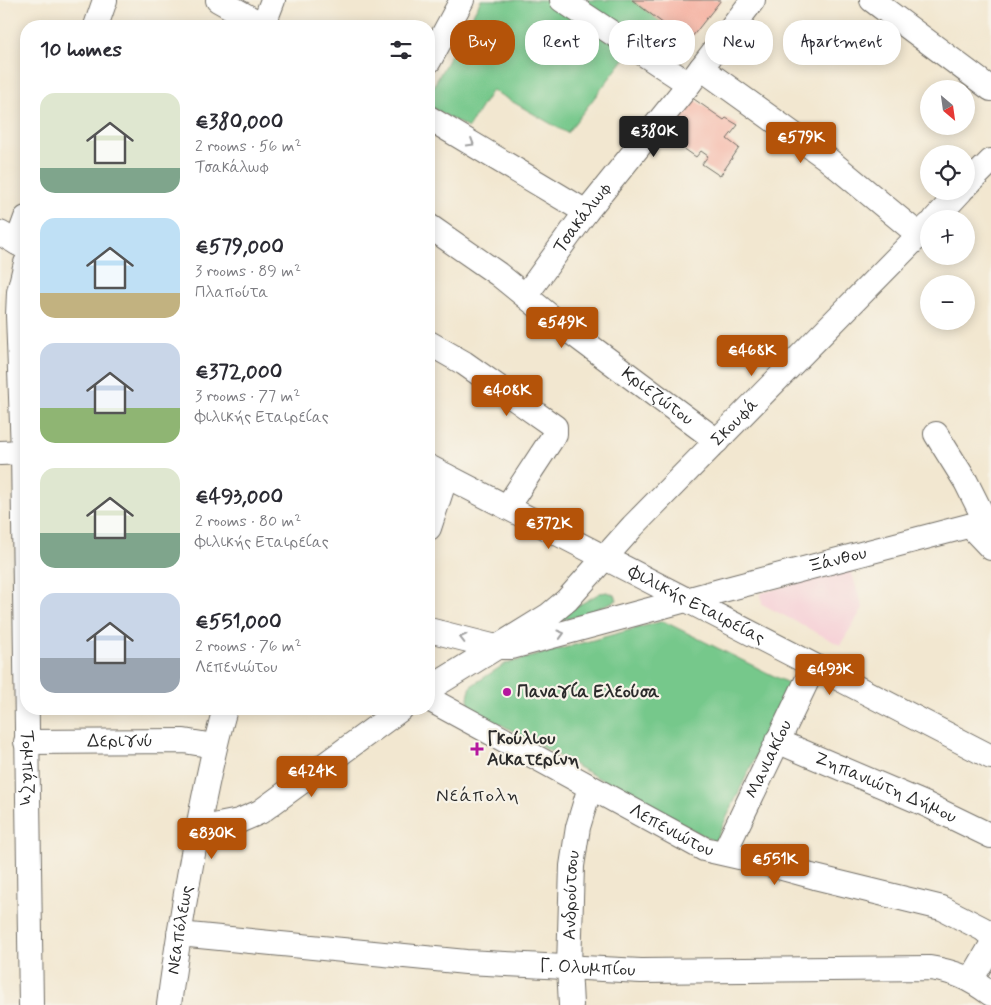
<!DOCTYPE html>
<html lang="en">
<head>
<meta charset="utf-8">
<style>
	body { margin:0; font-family:Mynerve,sans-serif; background:#f7f7f7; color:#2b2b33; height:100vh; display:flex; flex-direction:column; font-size:19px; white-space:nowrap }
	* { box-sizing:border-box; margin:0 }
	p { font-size:16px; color:#7c7c81 }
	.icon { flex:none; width:28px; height:28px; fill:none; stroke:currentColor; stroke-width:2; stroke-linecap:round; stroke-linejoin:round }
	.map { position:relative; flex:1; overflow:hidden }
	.sheet { position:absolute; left:20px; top:20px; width:415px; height:695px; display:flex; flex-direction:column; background:#fff; border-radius:20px; box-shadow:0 2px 12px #0003 }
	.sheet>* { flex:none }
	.banner { position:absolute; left:450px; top:20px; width:465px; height:45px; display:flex; gap:10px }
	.needle { width:32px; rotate:151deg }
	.controls { position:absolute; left:920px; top:80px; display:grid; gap:10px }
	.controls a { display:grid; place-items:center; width:55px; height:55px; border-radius:50%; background:#fff; box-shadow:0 2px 12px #0003; font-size:25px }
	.price { position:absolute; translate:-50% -42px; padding:0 11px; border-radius:5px; background:#b45309; color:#fff; font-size:16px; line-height:32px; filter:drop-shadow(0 1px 2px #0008) }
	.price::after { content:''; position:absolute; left:50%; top:30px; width:15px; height:11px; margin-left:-8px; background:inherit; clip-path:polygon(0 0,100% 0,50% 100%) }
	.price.current { background:#222; color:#fff }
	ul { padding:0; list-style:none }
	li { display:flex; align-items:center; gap:15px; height:125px; padding:0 20px }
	li span { display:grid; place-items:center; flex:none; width:140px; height:100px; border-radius:15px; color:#555 }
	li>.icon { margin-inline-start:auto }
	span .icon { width:60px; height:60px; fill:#fffc; stroke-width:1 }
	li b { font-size:21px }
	h2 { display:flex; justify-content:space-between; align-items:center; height:60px; padding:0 20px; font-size:21px }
	.pill { padding:0 18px; border-radius:20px; background:#fff; box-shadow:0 2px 12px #0003; font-size:18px; line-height:45px }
	.pill.current { background:#b45309; color:#fff }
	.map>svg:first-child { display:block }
</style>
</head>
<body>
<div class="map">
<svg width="991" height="1005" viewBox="0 0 991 1005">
	<rect width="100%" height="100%" fill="#f7f3e8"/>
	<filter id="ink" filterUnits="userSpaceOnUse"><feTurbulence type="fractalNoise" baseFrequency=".02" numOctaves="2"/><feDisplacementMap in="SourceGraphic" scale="10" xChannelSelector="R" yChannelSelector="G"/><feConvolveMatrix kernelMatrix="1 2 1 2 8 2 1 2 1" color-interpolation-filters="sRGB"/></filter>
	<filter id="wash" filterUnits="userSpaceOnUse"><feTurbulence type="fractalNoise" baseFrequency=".0096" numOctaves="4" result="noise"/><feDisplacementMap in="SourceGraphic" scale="20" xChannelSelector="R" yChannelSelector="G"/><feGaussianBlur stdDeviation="1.12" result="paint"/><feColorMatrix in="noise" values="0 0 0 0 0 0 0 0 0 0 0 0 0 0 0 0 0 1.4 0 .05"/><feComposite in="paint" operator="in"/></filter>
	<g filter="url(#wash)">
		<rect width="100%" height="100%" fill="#f2e7d0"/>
		<!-- built -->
		<polygon fill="#f6cfd6" points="850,568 863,608 840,645 762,604 761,593"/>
		<!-- green -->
		<g fill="#76c88b" stroke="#507a5b">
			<polygon points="481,0 632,0 692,44 677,64 639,40 567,133 492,90 468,128 429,106 429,94"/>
			<polygon points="607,592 615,595 617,600 582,615 563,620 560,619 562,615 600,593"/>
			<polygon points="663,621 790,684 715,842 469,707 468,697 471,686 505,664"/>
		</g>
		<g id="blocks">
			<!-- building -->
			<g fill="#f5af9f">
				<polygon points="632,0 721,0 688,42"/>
				<polygon points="691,97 724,120 726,118 738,125 727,139 739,148 720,176 702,164 708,156 701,151 696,157 663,134"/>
			</g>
		</g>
	</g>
	<g filter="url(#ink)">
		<use href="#blocks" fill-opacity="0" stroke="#716d65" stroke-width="1"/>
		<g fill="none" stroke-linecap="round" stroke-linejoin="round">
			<!-- minor casing -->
			<g stroke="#716d65" stroke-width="26">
				<g id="minor">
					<polyline points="218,0 264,26"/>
					<polyline points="562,0 689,84"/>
					<polyline points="872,0 991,89"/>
					<polyline points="96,26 105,0"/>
					<polyline points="263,26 273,0"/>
					<polyline points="429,61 462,0"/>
					<polyline points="701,68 825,157 919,235"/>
					<polyline points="429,118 586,212"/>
					<polyline points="966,186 991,161"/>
					<polyline points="935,219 961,191"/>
					<path id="s1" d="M429 226 498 274 560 324 717 441"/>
					<polyline points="0,233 26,248"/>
					<polyline points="17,243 26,218"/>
					<path id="s2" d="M26 263 19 292 18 315 23 452 31 1005"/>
					<path id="s3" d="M526 295 586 212 689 84 753 0"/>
					<polyline points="429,343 464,363 555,427 555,434 507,507"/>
					<polyline points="936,434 966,482 986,522"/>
					<polyline points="0,453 26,452"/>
					<path id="s4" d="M429 467 991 757"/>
					<polyline points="970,526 991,548"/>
					<polyline points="429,528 446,476"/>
					<path id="s5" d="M429 630 496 647H512L723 590 991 520"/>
					<path id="s6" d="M429 689 549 615 567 600 633 526 929 225"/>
					<path id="s7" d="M429 699 704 849 757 861 815 877 942 908 983 929 989 934 991 938"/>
					<path id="s8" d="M777 741 925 804 991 836"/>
					<path id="s9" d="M26 742 184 741 214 746"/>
					<polyline points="198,829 239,821 260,812 401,709"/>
					<path id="s10" d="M724 853 814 666"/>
					<path id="s11" d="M179 934 466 962 641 971 930 968C956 972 969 978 991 994"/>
					<polyline points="971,980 991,946"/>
					<path id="s12" d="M169 1005C176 951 185 897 195 843 204 798 212 753 225 709"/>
					<path id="s13" d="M571 1005 569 967 572 866 578 827 590 787"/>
				</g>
			</g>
			<!-- minor -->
			<use href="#minor" stroke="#fff" stroke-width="24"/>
		</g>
		<!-- one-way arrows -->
		<defs><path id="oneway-chevron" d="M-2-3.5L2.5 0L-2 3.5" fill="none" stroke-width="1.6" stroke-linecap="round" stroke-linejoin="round" transform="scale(1.25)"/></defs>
		<g stroke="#a0a0a0">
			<use href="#oneway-chevron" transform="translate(471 143) rotate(31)"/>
			<use href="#oneway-chevron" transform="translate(561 634) rotate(-16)"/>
			<use href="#oneway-chevron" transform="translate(463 638) rotate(-166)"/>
		</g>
	</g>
	<!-- markers -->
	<g fill="#b5179e" stroke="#f7f3e8" stroke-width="2">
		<circle cx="507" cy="692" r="5"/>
		<path d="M474.5 741.5h5v5h5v5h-5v5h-5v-5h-5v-5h5z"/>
	</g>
	<g text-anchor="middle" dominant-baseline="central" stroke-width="4.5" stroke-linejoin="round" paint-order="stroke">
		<!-- street labels -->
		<g font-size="18" fill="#2b2b2b" stroke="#f7f3e8">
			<text stroke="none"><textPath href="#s3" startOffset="96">Τσακάλωφ</textPath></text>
			<text stroke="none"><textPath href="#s1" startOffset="285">Κριεζώτου</textPath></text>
			<text stroke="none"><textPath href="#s6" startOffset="409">Σκουφά</textPath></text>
			<text stroke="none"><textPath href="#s5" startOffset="422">Ξάνθου</textPath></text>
			<text stroke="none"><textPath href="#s4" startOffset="301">Φιλικής Εταιρείας</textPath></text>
			<text stroke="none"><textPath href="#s9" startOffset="94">Δεριγνύ</textPath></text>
			<text stroke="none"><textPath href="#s10" startOffset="104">Μανιακίου</textPath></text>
			<text stroke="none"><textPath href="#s2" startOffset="506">Τομπάζη</textPath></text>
			<text stroke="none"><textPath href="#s8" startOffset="118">Ζηπανιώτη Δήμου</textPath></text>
			<text stroke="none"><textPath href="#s7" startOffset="276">Λεπενιώτου</textPath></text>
			<text stroke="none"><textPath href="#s13" startOffset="110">Ανδρούτσου</textPath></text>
			<text stroke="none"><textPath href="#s12" startOffset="76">Νεαπόλεως</textPath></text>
			<text stroke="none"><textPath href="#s11" startOffset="410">Γ. Ολυμπίου</textPath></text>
		</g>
		<!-- poi labels -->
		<g font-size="18" font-weight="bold" fill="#2b2b2b" stroke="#f7f3e8" text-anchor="start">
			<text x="517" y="692">Παναγία Ελεούσα</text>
			<text x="487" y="739">Γκούλιου<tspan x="487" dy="21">Αικατερίνη</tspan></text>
		</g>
		<!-- neighbourhood labels -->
		<g font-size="19" letter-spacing="1" fill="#2b2b2b" stroke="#f7f3e8">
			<text x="478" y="795">Νεάπολη</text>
		</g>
	</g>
</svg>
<div class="controls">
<a><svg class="needle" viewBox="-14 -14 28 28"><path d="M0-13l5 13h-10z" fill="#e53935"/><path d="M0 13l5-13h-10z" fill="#7c7c81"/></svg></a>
<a><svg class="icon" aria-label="locate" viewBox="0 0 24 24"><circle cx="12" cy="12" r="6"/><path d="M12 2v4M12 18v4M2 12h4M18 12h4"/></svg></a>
<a>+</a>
<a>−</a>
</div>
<b class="price current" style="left:654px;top:158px">€380K</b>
<b class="price" style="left:801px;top:164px">€579K</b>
<b class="price" style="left:562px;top:349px">€549K</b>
<b class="price" style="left:752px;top:377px">€468K</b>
<b class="price" style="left:507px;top:417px">€408K</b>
<b class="price" style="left:549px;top:550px">€372K</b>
<b class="price" style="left:830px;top:696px">€493K</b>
<b class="price" style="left:312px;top:798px">€424K</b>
<b class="price" style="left:212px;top:860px">€830K</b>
<b class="price" style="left:775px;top:886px">€551K</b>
<div class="banner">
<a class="pill current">Buy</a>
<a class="pill">Rent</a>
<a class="pill">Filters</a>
<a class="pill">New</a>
<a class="pill">Apartment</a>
</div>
<section class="sheet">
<h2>10 homes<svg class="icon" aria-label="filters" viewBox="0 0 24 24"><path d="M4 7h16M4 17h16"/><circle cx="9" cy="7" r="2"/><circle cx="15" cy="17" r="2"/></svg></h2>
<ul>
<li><span style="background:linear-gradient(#dfe7d0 75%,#7fa58c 0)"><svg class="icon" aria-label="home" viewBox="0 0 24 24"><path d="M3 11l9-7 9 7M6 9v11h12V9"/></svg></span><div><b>€380,000</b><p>2 rooms · 56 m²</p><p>Τσακάλωφ</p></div></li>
<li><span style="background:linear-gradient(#bfe0f5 75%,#c2b280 0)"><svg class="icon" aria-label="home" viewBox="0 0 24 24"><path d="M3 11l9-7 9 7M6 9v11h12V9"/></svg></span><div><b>€579,000</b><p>3 rooms · 89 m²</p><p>Πλαπούτα</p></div></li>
<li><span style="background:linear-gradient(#c9d6e8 65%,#8fb573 0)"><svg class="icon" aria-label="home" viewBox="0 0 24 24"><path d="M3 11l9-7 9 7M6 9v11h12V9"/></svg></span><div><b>€372,000</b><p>3 rooms · 77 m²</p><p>Φιλικής Εταιρείας</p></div></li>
<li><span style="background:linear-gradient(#dfe7d0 65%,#7fa58c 0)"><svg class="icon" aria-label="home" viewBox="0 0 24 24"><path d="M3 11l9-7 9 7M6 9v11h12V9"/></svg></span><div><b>€493,000</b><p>2 rooms · 80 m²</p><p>Φιλικής Εταιρείας</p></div></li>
<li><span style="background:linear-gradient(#c9d6e8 65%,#9aa5b1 0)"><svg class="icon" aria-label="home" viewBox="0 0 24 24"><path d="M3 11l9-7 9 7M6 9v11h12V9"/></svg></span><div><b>€551,000</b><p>2 rooms · 76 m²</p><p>Λεπενιώτου</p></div></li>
</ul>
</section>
</div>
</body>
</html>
